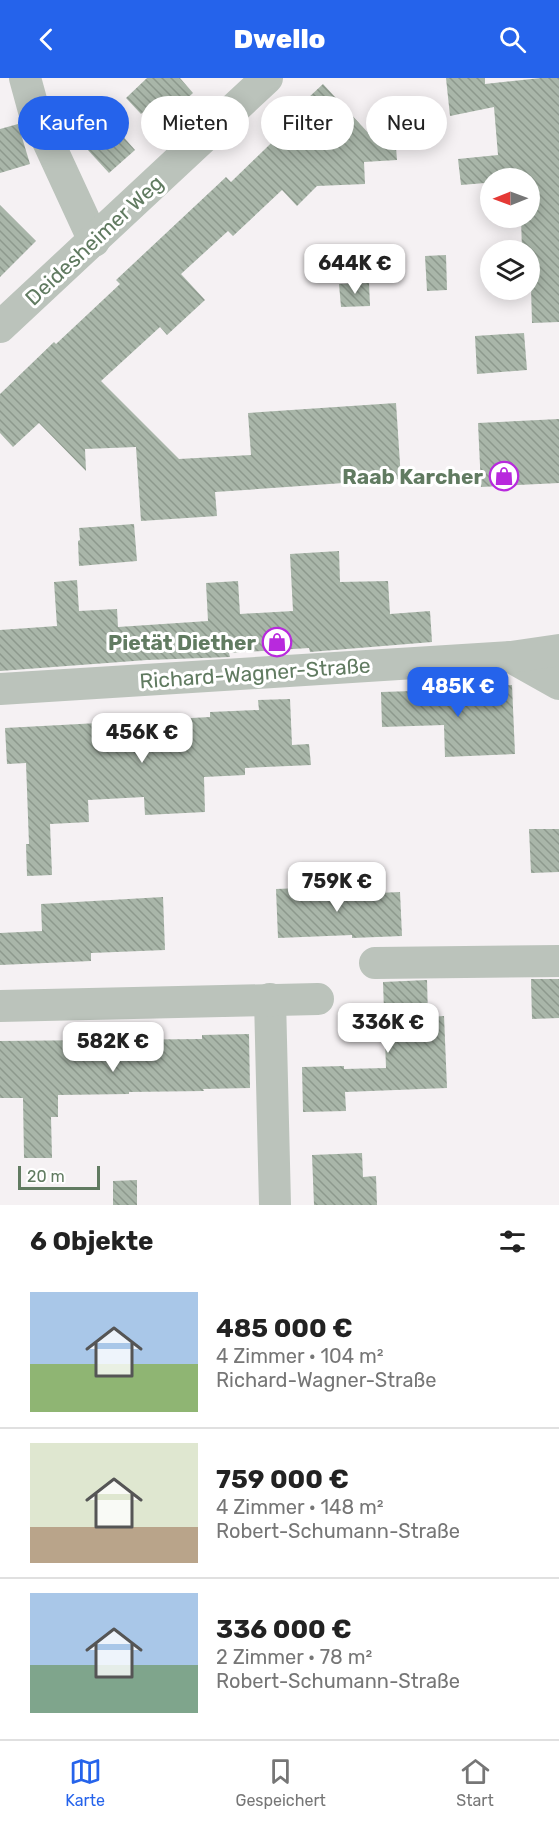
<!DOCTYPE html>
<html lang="de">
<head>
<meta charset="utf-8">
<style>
	body { margin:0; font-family:Rubik,sans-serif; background:#f2f2f2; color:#222; height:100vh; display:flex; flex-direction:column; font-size:22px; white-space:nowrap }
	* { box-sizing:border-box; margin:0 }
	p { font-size:20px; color:#767676 }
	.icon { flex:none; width:33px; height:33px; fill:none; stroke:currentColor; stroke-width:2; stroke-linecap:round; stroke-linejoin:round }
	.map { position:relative; height:1127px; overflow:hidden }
	.sheet { display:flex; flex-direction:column; background:#fff; flex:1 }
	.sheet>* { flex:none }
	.guide { position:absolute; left:18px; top:18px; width:524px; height:54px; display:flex; gap:12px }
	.needle { width:39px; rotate:269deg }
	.buttons { position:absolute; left:480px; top:90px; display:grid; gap:12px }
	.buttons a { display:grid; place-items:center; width:60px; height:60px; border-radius:50%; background:#fff; box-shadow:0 3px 15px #0003; font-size:30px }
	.scale { position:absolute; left:18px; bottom:15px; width:82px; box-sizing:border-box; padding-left:6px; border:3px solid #617b61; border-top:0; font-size:16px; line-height:21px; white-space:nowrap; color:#617b61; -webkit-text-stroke:4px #fff; paint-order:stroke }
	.price { position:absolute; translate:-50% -51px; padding:0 14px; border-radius:12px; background:#fff; color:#222; font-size:20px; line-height:39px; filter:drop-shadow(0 2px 3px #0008) }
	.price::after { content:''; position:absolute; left:50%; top:36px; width:18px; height:14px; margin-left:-9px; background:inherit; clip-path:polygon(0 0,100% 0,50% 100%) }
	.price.selected { background:#2563eb; color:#fff }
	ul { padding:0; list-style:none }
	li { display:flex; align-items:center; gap:18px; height:150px; padding:0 30px }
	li+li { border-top:2px solid #e0e0e0 }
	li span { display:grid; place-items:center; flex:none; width:168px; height:120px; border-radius:0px; color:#555 }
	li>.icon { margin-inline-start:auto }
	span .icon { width:72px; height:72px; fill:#fffc; stroke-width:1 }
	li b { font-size:26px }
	h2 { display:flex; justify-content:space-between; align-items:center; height:72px; padding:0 30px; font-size:26px }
	.chip { padding:0 21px; border-radius:27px; background:#fff; box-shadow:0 3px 15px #0003; font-size:21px; line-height:54px }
	.chip.selected { background:#2563eb; color:#fff }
	header { display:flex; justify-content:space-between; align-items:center; height:78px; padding:0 30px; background:#2563eb; color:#fff; font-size:27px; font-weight:800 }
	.menu { display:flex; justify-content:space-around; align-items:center; height:84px; border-top:2px solid #e0e0e0; background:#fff; font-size:16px; color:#767676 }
	.menu a { display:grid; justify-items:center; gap:3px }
	.menu .selected { color:#2563eb }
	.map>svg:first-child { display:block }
</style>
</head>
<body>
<header><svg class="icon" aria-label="back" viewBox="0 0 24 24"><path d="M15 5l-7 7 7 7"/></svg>Dwello<svg class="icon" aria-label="search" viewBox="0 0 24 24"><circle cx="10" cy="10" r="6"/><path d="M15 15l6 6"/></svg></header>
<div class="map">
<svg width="559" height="1127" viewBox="0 0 559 1127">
	<defs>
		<pattern id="building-back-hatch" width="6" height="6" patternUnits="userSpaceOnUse" patternTransform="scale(1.5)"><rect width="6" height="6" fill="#a9b6a9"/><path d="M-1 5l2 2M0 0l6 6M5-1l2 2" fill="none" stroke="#8d998d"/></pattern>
	</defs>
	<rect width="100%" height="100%" fill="#f5f1f3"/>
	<!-- building -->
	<g fill="url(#building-back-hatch)">
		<polygon points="147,0 180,0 193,15 165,41 152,26 141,36 126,20"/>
		<polygon points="446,0 485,0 485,6 541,0 559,0 559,244 532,245 531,209 530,209 530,172 522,172 521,140 530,140 530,100 490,100 490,126 487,127 485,105 461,107 458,81 498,77 494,29 450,38"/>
		<polygon points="323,6 372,59 395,57 397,82 364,84 365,106 317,108 297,128 282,112 233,158 228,153 181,196 205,222 167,257 160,249 101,303 179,381 251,377 248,335 396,325 401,401 215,414 217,438 141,443 136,369 85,371 86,393 39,345 13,369 0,355 0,316 54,264 56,266 120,206 116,202 226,99 231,104 297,40 292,35"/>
		<polygon points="18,46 30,86 0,95 0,51"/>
		<polygon points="112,46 135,72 109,95 86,70"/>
		<polygon points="0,127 36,163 0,199"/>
		<polygon points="446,177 447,212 427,213 425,178"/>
		<polygon points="369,205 370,228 341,229 339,206"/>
		<polygon points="524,255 527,292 477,296 475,258"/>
		<polygon points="559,341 559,405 481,409 478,345"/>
		<polygon points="134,446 137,483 79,488 78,463 80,462 79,450"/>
		<polygon points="339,473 340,504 388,503 390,536 430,533 432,564 310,574 309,570 229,575 230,579 147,582 0,593 0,552 57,548 54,504 77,502 79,533 117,531 118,549 208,543 206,505 238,503 240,536 293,533 290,476"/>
		<polygon points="512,607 515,676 445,679 444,647 382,649 381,614 477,611 477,609"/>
		<polygon points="290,621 292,667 309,666 311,687 245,690 245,697 204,699 205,734 145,737 144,719 88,722 89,744 50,746 52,797 27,798 26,766 29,766 26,685 7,686 5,650 210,639 210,634 259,632 258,622"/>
		<polygon points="529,751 559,751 559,794 531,795"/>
		<polygon points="354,808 355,816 400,814 402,858 352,860 352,857 278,860 276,811"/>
		<polygon points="163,819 165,872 91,875 91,883 0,887 0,855 42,853 41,826"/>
		<polygon points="531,901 559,901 559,940 532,941"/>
		<polygon points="427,902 428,939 444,938 447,1010 345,1014 346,1033 303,1034 302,989 344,988 344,991 386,990 383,904"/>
		<polygon points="249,956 250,1010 203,1011 204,1013 129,1014 129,1016 58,1017 58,1039 51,1039 52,1080 24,1080 23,1020 0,1020 0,963 202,961 202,957"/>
		<polygon points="362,1075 363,1099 376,1098 377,1127 314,1127 312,1077"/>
		<polygon points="137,1102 137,1127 113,1127 113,1103"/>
	</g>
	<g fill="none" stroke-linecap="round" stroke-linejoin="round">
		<!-- minor -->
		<g stroke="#bbc3bb" stroke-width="32">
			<polyline points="25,0 34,33 94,163"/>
			<polyline points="0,249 267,0"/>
			<polyline points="511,579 559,606"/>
			<polyline points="0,611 511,579 559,572"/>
			<polyline points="375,885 559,883"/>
			<polyline points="270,921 275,1127"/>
			<polyline points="0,928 318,921"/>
		</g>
	</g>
	<!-- icons -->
	<defs>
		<g id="shop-ring" transform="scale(1.5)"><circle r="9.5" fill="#fff" stroke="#b829dd" stroke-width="1.5"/><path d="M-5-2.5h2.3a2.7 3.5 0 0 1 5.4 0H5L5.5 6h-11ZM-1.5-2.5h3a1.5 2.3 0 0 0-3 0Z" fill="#b829dd"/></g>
	</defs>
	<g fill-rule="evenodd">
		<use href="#shop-ring" x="504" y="398"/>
		<use href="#shop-ring" x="277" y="564"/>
	</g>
	<g text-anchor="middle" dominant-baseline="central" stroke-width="6" stroke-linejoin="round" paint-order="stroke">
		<!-- street labels -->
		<g font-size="21" fill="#617b61" stroke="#fff">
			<text transform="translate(94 162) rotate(-43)">Deidesheimer Weg</text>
			<text transform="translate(255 595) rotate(-4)">Richard-Wagner-Straße</text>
		</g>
		<!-- poi labels -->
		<g font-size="21" font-weight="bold" fill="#617b61" stroke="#fff" text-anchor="end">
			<text x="483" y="398">Raab Karcher</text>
			<text x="256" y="564">Pietät Diether</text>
		</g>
	</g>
</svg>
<div class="buttons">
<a><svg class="needle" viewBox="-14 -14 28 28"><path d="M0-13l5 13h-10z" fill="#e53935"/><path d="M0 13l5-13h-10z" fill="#767676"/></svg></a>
<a><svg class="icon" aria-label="layers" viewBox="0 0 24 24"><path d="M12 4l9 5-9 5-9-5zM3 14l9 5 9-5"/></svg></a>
</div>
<div class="scale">20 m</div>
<b class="price" style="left:355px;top:217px">644K €</b>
<b class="price selected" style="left:458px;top:640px">485K €</b>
<b class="price" style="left:142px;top:686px">456K €</b>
<b class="price" style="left:337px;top:835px">759K €</b>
<b class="price" style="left:388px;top:976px">336K €</b>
<b class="price" style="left:113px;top:995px">582K €</b>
<div class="guide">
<a class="chip selected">Kaufen</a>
<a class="chip">Mieten</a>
<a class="chip">Filter</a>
<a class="chip">Neu</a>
</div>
</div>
<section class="sheet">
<h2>6 Objekte<svg class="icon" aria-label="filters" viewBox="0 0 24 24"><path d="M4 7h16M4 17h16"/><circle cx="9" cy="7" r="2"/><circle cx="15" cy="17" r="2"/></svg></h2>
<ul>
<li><span style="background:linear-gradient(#a9c7e8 60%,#8fb573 0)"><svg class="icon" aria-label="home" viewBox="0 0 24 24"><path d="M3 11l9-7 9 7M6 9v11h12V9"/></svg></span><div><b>485 000 €</b><p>4 Zimmer · 104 m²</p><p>Richard-Wagner-Straße</p></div></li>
<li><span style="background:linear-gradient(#dfe7d0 70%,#b9a48a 0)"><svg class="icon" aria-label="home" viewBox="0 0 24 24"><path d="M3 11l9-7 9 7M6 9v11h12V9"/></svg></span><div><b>759 000 €</b><p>4 Zimmer · 148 m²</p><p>Robert-Schumann-Straße</p></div></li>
<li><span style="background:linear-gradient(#a9c7e8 60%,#7fa58c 0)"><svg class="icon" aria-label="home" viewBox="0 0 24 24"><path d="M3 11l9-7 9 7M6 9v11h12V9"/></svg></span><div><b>336 000 €</b><p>2 Zimmer · 78 m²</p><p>Robert-Schumann-Straße</p></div></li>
</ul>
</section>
<nav class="menu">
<a class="selected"><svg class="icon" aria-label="map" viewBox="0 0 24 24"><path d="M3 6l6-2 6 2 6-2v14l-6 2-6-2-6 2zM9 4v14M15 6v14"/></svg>Karte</a>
<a><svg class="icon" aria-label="saved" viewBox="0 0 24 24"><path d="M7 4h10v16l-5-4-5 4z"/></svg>Gespeichert</a>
<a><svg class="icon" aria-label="home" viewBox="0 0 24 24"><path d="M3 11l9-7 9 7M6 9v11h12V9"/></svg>Start</a>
</nav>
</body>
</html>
